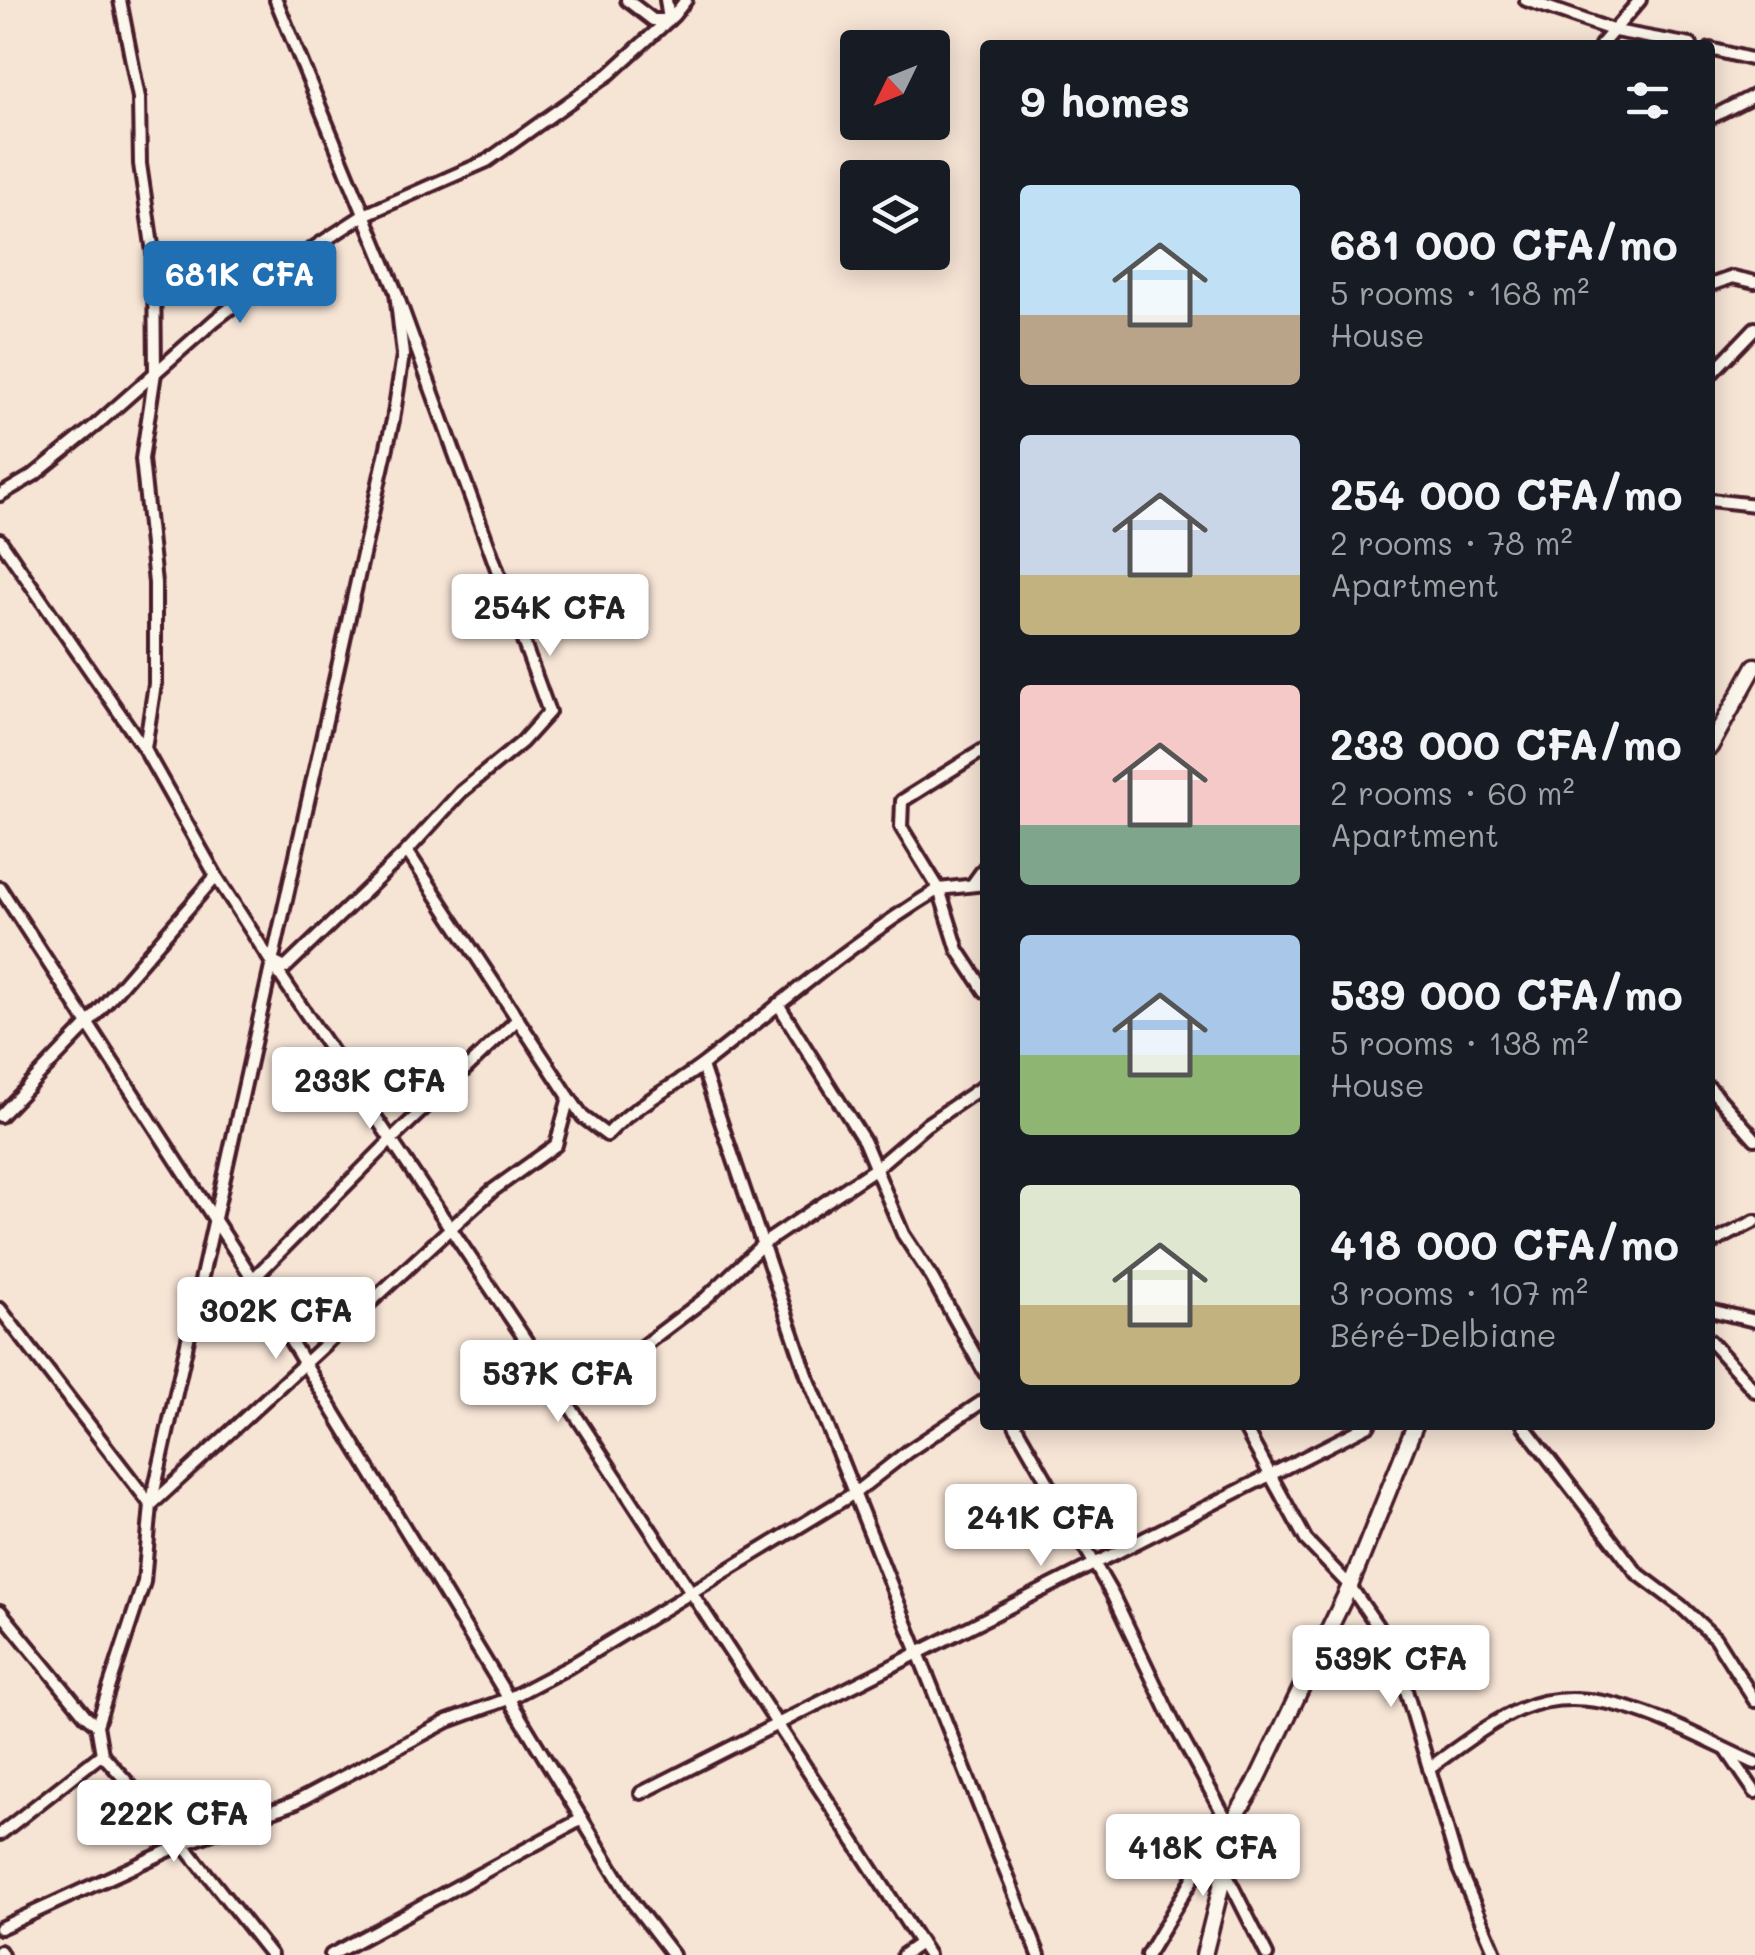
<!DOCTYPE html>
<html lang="en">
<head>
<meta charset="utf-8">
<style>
	body { margin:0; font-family:Mali,sans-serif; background:#20242c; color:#f1f3f6; height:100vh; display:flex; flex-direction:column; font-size:38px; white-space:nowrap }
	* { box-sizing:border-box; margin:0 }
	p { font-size:32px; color:#9ea1a6 }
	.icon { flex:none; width:55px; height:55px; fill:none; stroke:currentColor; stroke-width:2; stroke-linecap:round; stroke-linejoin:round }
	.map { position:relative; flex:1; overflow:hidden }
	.sheet { position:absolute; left:980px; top:40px; width:735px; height:1390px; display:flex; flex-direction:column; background:#171b24; border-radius:10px; box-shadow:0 5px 25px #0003 }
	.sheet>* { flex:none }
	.needle { width:65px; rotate:227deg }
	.controls { position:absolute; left:840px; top:30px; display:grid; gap:20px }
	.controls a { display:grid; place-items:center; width:110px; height:110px; border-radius:10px; background:#171b24; box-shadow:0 5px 25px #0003; font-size:50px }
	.price { position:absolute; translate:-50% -85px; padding:0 22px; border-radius:10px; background:#fff; color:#222; font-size:32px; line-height:65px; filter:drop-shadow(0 2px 5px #0008) }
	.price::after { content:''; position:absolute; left:50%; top:60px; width:30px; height:22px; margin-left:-15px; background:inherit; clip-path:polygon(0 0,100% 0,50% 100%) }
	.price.selected { background:#1f6fb2; color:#fff }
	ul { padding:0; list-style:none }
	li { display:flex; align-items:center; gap:30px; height:250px; padding:0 40px }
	li span { display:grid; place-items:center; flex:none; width:280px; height:200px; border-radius:10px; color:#555 }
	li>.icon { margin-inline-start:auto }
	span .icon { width:120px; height:120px; fill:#fffc; stroke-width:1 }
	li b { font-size:42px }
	h2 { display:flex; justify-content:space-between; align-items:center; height:120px; padding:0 40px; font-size:42px }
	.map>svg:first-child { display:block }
</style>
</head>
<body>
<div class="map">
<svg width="1755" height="1955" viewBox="0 0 1755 1955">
	<rect width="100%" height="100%" fill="#f6e4d5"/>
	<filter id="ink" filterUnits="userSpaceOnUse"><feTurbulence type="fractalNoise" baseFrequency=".01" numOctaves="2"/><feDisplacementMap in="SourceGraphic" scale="20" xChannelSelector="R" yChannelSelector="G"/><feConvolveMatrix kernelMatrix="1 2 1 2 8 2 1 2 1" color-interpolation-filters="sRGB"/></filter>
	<g filter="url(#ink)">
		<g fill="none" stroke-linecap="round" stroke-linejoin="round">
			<!-- street casing -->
			<g stroke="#4a1f2b" stroke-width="18">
				<g id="street">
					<polyline points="120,0 139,98 140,164 154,259 155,373 142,459 155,583 155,684 145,748"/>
					<polyline points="627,0 653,20 669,20 666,0"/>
					<polyline points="1526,0 1615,31 1691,45"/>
					<polyline points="1601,45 1640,0"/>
					<polyline points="1710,49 1755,60"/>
					<polyline points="1710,118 1755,95"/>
					<polyline points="1710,285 1733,277 1755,282"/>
					<polyline points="1710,375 1755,328"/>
					<polyline points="0,495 34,475 96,425 215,320 287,265 364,215 487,161 609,74 674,15 686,0"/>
					<polyline points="1710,500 1755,505"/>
					<polyline points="0,540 145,750 216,876 270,960 558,1388 928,1955"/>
					<path d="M407 851 569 1097 583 1117 607 1135C634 1105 673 1088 705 1063 782 1003 856 939 939 889L901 827 902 801 985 749"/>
					<polyline points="985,884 939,889 958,950 985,991"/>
					<polyline points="972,885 985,867"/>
					<polyline points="0,888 253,1279 633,1903 673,1955"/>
					<polyline points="271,961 285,968 407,851 461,792 522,742 549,712 396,292 276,0"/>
					<polyline points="778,1004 864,1141 903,1234 932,1278 985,1373"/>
					<polyline points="702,1066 807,1375 1039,1955"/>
					<polyline points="1710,1088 1755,1139"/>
					<polyline points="0,1116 87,1025 216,876"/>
					<polyline points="1710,1244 1755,1221"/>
					<polyline points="253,1279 392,1139 518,1019"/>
					<polyline points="0,1309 151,1505 452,1227 493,1190 556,1145 569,1097"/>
					<polyline points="1710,1310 1755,1321"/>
					<polyline points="1710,1341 1755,1391"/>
					<polyline points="568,1403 706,1298 763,1244 876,1168 926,1125 985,1085"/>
					<polyline points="1015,1425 1113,1596 1174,1724 1230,1826 1204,1860 1147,1955"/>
					<polyline points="1243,1425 1306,1540 1350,1586 1387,1640 1405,1687 1459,1869 1496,1955"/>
					<polyline points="1523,1425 1637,1573 1681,1606 1715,1638 1755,1701"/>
					<polyline points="0,1611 85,1715 97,1725"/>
					<polyline points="1727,1751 1755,1792"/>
					<polyline points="102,1754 183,1844 271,1955"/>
					<path d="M1429 1768C1458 1748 1488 1723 1521 1709 1598 1676 1685 1732 1755 1763"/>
					<polyline points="641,1793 1369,1425"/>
					<polyline points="0,1834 102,1754 97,1725 144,1582 151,1505 393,420 403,355 396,292"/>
					<polyline points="1225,1872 1267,1955"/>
					<polyline points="0,1928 183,1844 294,1803 448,1721 508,1699 567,1668 856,1492 907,1452 985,1400"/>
					<polyline points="0,1951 2,1955"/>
					<polyline points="331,1955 582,1819"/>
					<polyline points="903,1955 920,1943"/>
				</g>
			</g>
			<!-- secondary casing -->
			<g stroke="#4a1f2b" stroke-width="21">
				<g id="secondary">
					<polyline points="1710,747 1755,666"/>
					<polyline points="1204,1955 1225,1871 1230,1826 1255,1784 1350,1586 1415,1425"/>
				</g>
			</g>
			<!-- street -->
			<use href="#street" stroke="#fbf7ec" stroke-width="10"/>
			<!-- secondary -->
			<use href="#secondary" stroke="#fbf7ec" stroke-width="14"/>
		</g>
	</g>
</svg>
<div class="controls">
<a><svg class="needle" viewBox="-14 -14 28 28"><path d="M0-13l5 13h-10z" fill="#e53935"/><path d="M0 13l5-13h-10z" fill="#9ea1a6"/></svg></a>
<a><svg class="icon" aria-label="layers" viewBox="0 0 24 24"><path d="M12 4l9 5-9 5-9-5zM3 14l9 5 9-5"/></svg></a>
</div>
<b class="price selected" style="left:240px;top:326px">681K CFA</b>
<b class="price" style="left:550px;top:659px">254K CFA</b>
<b class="price" style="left:370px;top:1132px">233K CFA</b>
<b class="price" style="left:276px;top:1362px">302K CFA</b>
<b class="price" style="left:558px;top:1425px">537K CFA</b>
<b class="price" style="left:1041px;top:1569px">241K CFA</b>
<b class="price" style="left:1391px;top:1710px">539K CFA</b>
<b class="price" style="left:174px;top:1865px">222K CFA</b>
<b class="price" style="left:1203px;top:1899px">418K CFA</b>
<section class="sheet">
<h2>9 homes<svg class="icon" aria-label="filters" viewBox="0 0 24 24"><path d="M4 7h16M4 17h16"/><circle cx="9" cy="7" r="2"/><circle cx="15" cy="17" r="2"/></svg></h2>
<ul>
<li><span style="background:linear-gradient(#bfe0f5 65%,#b9a48a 0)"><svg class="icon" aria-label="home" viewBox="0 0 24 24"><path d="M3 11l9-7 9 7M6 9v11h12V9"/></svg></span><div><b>681 000 CFA/mo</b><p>5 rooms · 168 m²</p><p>House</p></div></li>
<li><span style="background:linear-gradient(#c9d6e8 70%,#c2b280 0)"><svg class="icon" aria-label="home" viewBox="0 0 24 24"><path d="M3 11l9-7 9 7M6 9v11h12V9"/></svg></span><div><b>254 000 CFA/mo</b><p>2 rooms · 78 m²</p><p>Apartment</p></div></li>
<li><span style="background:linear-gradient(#f6c9c9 70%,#7fa58c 0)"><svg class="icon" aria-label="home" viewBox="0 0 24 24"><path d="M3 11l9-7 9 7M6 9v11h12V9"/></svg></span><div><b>233 000 CFA/mo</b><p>2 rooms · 60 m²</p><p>Apartment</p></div></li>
<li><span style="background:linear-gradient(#a9c7e8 60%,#8fb573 0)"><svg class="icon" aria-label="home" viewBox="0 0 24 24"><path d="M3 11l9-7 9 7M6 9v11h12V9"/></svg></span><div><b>539 000 CFA/mo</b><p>5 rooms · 138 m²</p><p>House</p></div></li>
<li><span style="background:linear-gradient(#dfe7d0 60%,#c2b280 0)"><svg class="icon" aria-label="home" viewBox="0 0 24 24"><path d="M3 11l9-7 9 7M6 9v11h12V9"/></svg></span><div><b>418 000 CFA/mo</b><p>3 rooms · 107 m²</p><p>Béré-Delbiane</p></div></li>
</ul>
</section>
</div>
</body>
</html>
